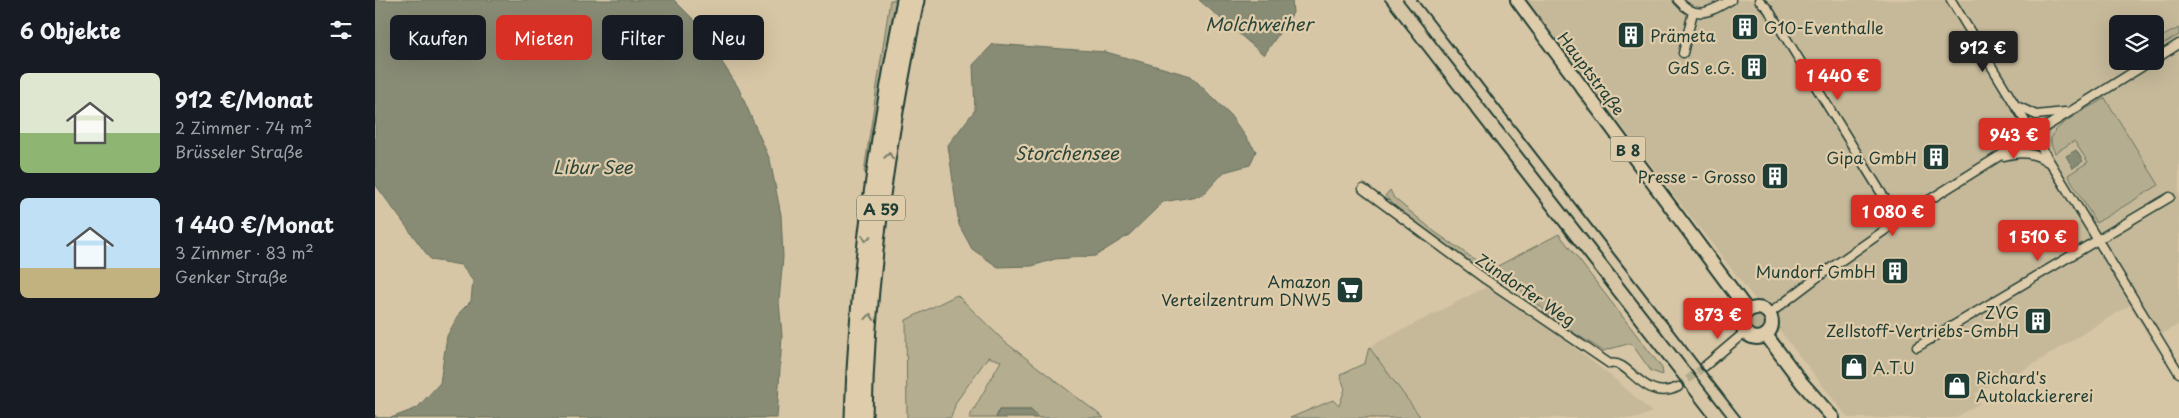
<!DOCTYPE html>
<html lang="de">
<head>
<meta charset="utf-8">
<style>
	body { margin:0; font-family:"Playpen Sans",sans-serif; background:#20242c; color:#f1f3f6; height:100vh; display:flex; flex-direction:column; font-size:19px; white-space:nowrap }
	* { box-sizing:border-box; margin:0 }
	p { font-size:16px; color:#9ea1a6 }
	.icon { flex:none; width:28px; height:28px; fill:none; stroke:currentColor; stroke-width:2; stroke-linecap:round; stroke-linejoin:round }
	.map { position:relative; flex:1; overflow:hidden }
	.side { display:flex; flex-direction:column; background:#171b24; width:375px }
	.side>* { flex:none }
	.top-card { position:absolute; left:15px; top:15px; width:475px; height:45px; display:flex; gap:10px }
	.tools { position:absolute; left:1734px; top:15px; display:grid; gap:10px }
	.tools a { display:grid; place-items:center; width:55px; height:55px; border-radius:8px; background:#171b24; box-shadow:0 5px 20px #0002; font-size:25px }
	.price { position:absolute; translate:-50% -42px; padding:0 11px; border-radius:5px; background:#d93025; color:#fff; font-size:16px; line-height:32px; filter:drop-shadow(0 1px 2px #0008) }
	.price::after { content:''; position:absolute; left:50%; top:30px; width:15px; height:11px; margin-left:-8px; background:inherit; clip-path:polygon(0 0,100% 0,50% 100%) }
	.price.current { background:#222; color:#fff }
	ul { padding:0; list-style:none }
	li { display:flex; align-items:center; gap:15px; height:125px; padding:0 20px }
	li span { display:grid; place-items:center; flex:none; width:140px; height:100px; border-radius:8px; color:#555 }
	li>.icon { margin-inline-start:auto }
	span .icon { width:60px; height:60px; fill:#fffc; stroke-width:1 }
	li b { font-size:21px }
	h2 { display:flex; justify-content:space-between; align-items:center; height:60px; padding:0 20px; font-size:21px }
	.chip { padding:0 18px; border-radius:8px; background:#171b24; box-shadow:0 5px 20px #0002; font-size:18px; line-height:45px }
	.chip.current { background:#d93025; color:#fff }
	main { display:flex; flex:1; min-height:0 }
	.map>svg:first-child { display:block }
</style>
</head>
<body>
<main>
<section class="side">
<h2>6 Objekte<svg class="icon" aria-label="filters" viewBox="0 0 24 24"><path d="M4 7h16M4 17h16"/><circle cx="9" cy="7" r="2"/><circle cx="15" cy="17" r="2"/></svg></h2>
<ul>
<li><span style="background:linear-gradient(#dfe7d0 60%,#8fb573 0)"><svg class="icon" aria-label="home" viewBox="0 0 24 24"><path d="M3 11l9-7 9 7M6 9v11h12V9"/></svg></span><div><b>912 €/Monat</b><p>2 Zimmer · 74 m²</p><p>Brüsseler Straße</p></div></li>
<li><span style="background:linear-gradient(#bfe0f5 70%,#c2b280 0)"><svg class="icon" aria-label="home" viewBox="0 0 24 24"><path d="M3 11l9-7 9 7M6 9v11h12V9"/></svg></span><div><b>1 440 €/Monat</b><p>3 Zimmer · 83 m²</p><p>Genker Straße</p></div></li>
</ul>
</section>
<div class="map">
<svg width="1804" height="418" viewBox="0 0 1804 418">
	<rect width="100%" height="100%" fill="#d7c6a5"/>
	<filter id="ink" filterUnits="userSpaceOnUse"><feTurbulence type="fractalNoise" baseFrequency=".02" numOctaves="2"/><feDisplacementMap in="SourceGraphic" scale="10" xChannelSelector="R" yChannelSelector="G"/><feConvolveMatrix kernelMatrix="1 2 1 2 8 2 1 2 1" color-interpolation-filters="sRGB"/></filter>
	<g filter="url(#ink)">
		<!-- built -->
		<g fill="#c6b99a" fill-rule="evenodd">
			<path d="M1152 0H1804V324L1776 341 1755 305 1629 382 1626 378 1600 394 1605 403 1580 418H1473L1297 193ZM1742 24H1780V61H1742Z"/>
			<polygon points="1111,287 1178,331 1241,380 1277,412 1263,418 1046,418 994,347"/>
		</g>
		<!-- green -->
		<g fill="#b5ad90" stroke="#6a7562">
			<polygon points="515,0 522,0 493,174 489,172"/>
			<polygon points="1804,28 1804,35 1780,49 1780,40"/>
			<path d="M1730 98 1784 185 1721 223 1693 175 1713 162 1699 141 1680 153C1678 148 1675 144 1676 138 1679 124 1718 106 1730 98Z"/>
			<path d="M1015 190 1019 198 1060 232 1115 270 1184 234 1287 368 1288 375 1276 371 1256 343 1228 351C1215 342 1201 335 1189 326 1169 311 1133 275 1109 271L1055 234 1024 210 1010 196Z"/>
			<polygon points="582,295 630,342 729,418 664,418 656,410 624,410 621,418 594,418 626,361 613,357 581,402 576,418 532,418 531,320"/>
			<circle cx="1382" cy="323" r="10"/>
			<polygon points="994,347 1046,418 915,418 958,400 964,406 970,389 965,375 990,363"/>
		</g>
		<!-- water -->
		<g fill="#898c75" stroke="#5f6c5b">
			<polygon points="0,0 299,0 321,22 363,87 395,160 406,215 408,257 404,301 407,336 402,418 0,418 0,415 2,418 16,418 42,408 65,383 72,336 85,312 96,301 98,281 86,265 56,260 0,184"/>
			<polygon points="824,0 917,0 918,13 889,55"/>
			<polygon points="618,44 731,52 816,76 855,115 881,151 875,165 849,172 828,195 788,202 754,235 720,256 680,259 657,266 623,267 597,249 584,225 573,145 600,110 598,65"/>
			<polygon points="1701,150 1708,161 1698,168 1691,156"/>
			<polygon points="624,410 656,410 664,418 621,418"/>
		</g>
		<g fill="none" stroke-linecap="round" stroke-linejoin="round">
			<!-- street-tunnel -->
			<polyline stroke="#b2ab8e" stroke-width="8" stroke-dasharray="8 4" stroke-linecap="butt" points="1303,387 1330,366"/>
			<!-- street casing -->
			<g stroke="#1f3d34" stroke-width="11">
				<g id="street">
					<path d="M1303 0C1321 21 1335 12 1356 0"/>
					<polyline points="1384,0 1393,9 1523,220"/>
					<polyline points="1576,0 1804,373"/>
					<polyline points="1308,53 1318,12"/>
					<polyline points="1780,59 1804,44"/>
					<polyline points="1644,107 1661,115 1690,112"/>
					<path d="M1629 156C1645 151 1659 152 1673 162"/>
					<path d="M988 189 1110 279 1235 364C1254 358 1269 404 1303 387"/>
					<polyline points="1394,314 1440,279 1543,207 1776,61"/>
					<polyline points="1542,347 1795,197"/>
					<polyline points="1330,366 1370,332"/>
				</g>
			</g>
			<!-- primary casing -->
			<g stroke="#1f3d34" stroke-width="16">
				<g id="primary">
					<polyline points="1142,0 1373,311"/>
					<circle cx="1382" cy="323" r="15"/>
					<polyline points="1391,335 1427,383 1458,418"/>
				</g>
			</g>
			<!-- highway casing -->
			<g stroke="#1f3d34" stroke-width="19">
				<g id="highway">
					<path d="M478 418C482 277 502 138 530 0"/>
					<path d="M489 418C491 278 513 137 541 0"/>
				</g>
			</g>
			<!-- street -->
			<use href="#street" stroke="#dfccaa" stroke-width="8"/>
			<!-- primary -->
			<use href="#primary" stroke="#dfccaa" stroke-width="12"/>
			<!-- highway -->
			<use href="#highway" stroke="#dfccaa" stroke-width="15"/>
			<!-- rail -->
			<g stroke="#1f3d34" stroke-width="2">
				<polyline points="1010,0 1334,418"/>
				<polyline points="1028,0 1353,418"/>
				<polyline points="1042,0 1366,418"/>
			</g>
		</g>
		<!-- one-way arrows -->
		<defs><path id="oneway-chevron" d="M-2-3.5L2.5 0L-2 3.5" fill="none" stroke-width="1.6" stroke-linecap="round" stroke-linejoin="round" transform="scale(1.25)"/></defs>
		<g stroke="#757d69">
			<use href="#oneway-chevron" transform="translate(514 156) rotate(-81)"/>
			<use href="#oneway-chevron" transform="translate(491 238) rotate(97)"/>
			<use href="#oneway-chevron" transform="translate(495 317) rotate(-85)"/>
		</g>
	</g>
	<!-- icons -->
	<defs>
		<g id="building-square" transform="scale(1.4375)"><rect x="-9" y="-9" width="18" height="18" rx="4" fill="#1f3d34" stroke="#dfccaa"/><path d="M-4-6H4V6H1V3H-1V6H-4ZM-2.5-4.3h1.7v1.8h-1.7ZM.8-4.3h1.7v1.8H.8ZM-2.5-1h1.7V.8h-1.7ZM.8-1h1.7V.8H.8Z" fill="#fff"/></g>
		<g id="supermarket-square" transform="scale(1.4375)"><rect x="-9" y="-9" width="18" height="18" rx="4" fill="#1f3d34" stroke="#dfccaa"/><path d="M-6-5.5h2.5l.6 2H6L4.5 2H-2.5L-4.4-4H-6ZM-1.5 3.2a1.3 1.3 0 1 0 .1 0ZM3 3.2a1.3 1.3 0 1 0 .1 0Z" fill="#fff"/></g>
		<g id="shop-square" transform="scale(1.4375)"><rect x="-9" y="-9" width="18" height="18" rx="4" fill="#1f3d34" stroke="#dfccaa"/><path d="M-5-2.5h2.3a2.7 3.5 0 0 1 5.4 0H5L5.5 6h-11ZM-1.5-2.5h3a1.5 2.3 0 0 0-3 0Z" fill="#fff"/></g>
	</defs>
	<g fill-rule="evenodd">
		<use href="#building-square" x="1370" y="27"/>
		<use href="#building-square" x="1256" y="35"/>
		<use href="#building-square" x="1379" y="67"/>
		<use href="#building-square" x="1561" y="157"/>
		<use href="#building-square" x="1400" y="176"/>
		<use href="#building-square" x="1520" y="271"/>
		<use href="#supermarket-square" x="975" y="290"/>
		<use href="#building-square" x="1663" y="321"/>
		<use href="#shop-square" x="1479" y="367"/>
		<use href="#shop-square" x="1582" y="386"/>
	</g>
	<g text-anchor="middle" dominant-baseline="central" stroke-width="4.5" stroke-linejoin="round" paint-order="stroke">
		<!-- shield labels -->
		<g fill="#dfccaa" stroke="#596857" stroke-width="1">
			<rect x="1235.5" y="136.5" width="35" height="25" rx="4"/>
			<rect x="482" y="195.5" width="48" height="25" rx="4"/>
		</g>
		<g font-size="15" font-weight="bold" fill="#1f3d34">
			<text x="1253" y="149">B 8</text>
			<text x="506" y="208">A 59</text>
		</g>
		<!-- poi labels -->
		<g font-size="16" fill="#1f3d34" stroke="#dfccaa" text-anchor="end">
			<text x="1389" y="27" text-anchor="start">G10-Eventhalle</text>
			<text x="1275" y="35" text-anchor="start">Prämeta</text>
			<text x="1360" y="67">GdS e.G.</text>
			<text x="1542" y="157">Gipa GmbH</text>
			<text x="1381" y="176">Presse - Grosso</text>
			<text x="1501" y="271">Mundorf GmbH</text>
			<text x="956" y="281">Amazon<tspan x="956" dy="18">Verteilzentrum DNW5</tspan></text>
			<text x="1644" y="312">ZVG<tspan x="1644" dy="18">Zellstoff-Vertriebs-GmbH</tspan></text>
			<text x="1498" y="367" text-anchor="start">A.T.U</text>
			<text x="1601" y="377" text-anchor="start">Richard's<tspan x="1601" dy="18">Autolackiererei</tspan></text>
		</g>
		<!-- street labels -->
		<g font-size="16" fill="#1f3d34" stroke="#dfccaa">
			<text transform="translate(1217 73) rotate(53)">Hauptstraße</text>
			<text transform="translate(1151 289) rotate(34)">Zündorfer Weg</text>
		</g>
		<!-- water labels -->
		<g font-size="18" font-style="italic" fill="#2a453a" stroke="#dfccaa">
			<text x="884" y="23">Molchweiher</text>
			<text x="692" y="152">Storchensee</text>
			<text x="218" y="166">Libur See</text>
		</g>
	</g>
</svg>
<div class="tools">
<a><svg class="icon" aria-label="layers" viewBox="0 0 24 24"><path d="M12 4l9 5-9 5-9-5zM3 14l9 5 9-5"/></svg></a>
</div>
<b class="price current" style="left:1608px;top:73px">912 €</b>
<b class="price" style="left:1463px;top:101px">1 440 €</b>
<b class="price" style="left:1639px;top:160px">943 €</b>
<b class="price" style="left:1518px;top:237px">1 080 €</b>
<b class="price" style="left:1663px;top:262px">1 510 €</b>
<b class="price" style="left:1343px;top:340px">873 €</b>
<div class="top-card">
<a class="chip">Kaufen</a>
<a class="chip current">Mieten</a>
<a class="chip">Filter</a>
<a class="chip">Neu</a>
</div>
</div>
</main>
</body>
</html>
